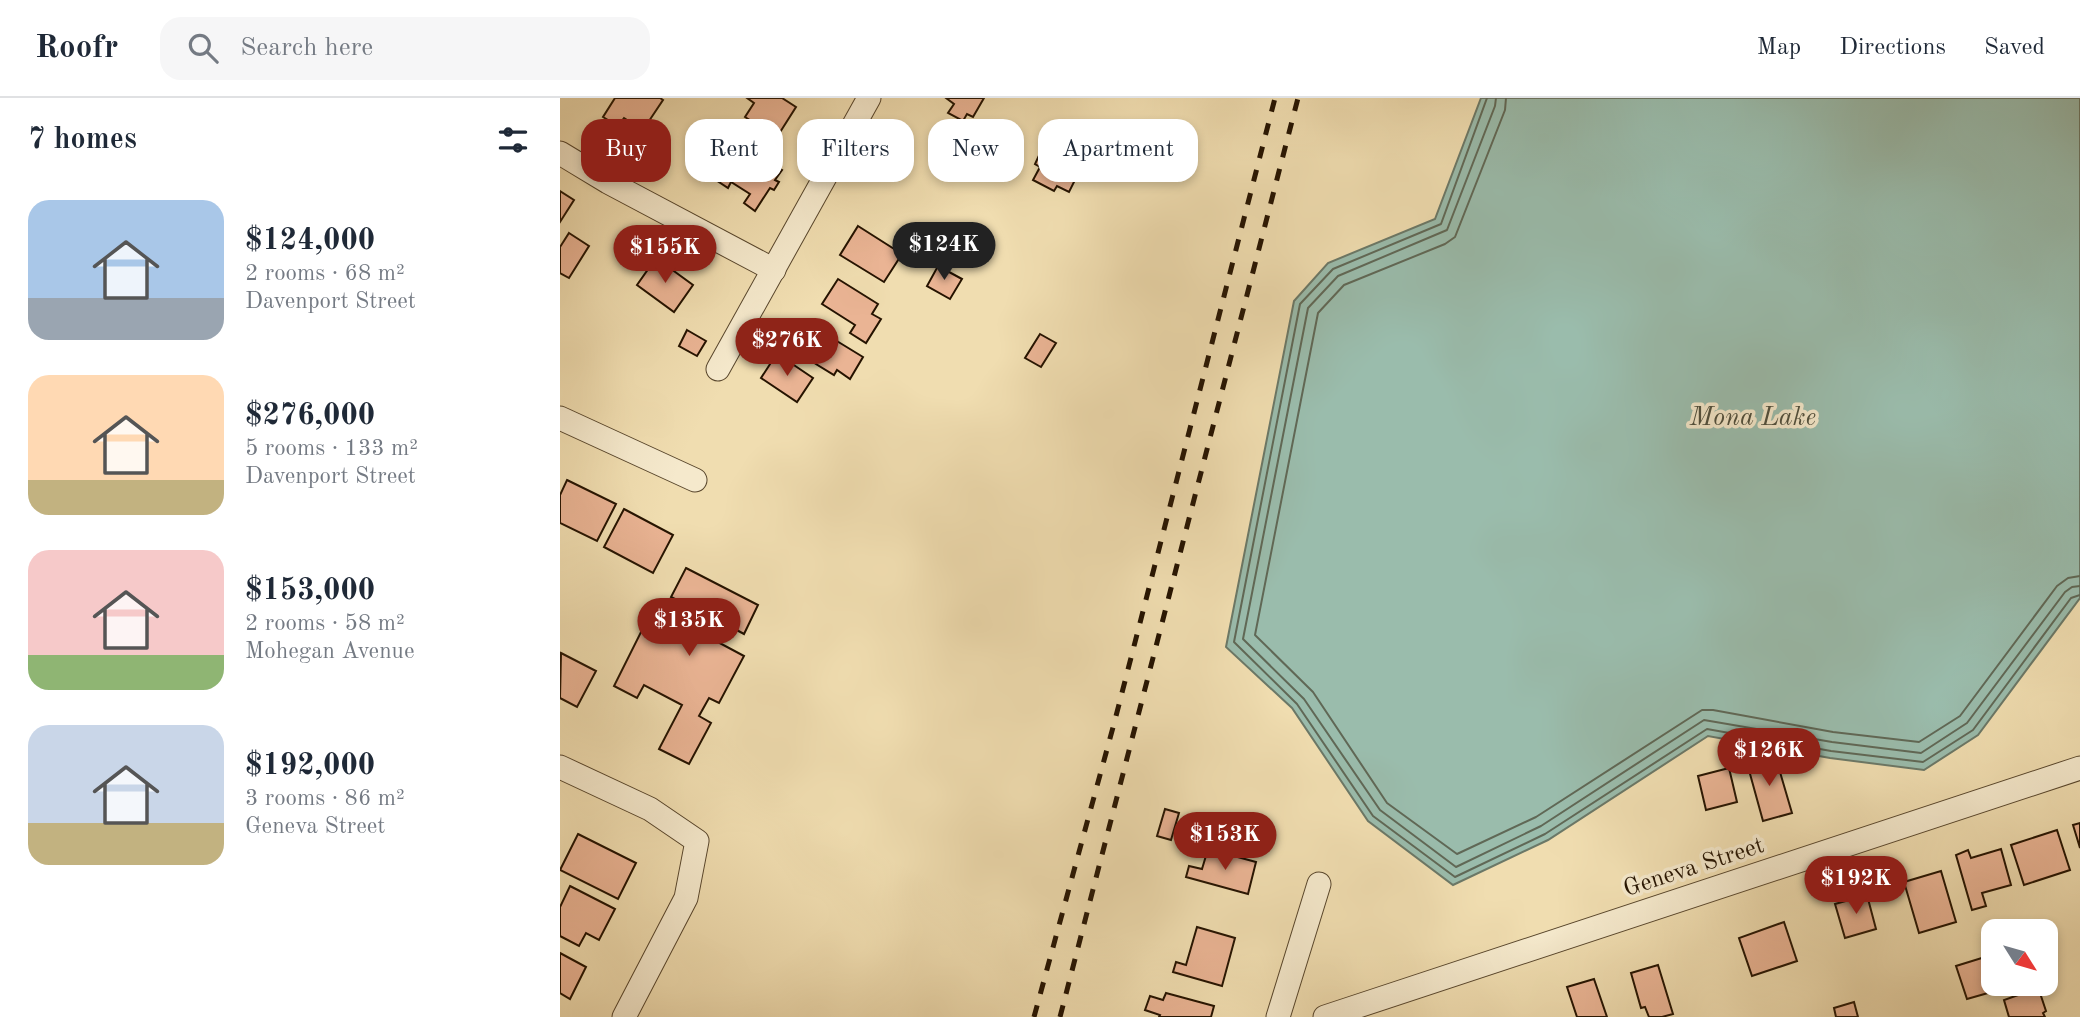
<!DOCTYPE html>
<html lang="en">
<head>
<meta charset="utf-8">
<style>
	body { margin:0; font-family:"Old Standard TT",serif; background:#f6f6f7; color:#1f2937; height:100vh; display:flex; flex-direction:column; font-size:26px; white-space:nowrap }
	* { box-sizing:border-box; margin:0 }
	p { font-size:23px; color:#747a83 }
	.icon { flex:none; width:38px; height:38px; fill:none; stroke:currentColor; stroke-width:2; stroke-linecap:round; stroke-linejoin:round }
	.map { position:relative; flex:1; overflow:hidden }
	.panel { display:flex; flex-direction:column; background:#fff; width:560px }
	.panel>* { flex:none }
	.top-card { position:absolute; left:21px; top:21px; width:665px; height:63px; display:flex; gap:14px }
	.needle { width:46px; rotate:127deg }
	.tools { position:absolute; left:1421px; top:821px; display:grid; gap:14px }
	.tools a { display:grid; place-items:center; width:77px; height:77px; border-radius:14px; background:#fff; box-shadow:0 4px 10px #0003; font-size:35px }
	.price { position:absolute; translate:-50% -60px; padding:0 16px; border-radius:24px; background:#8f2418; color:#fff; font-size:23px; line-height:46px; filter:drop-shadow(0 2px 4px #0008) }
	.price::after { content:''; position:absolute; left:50%; top:42px; width:21px; height:16px; margin-left:-10px; background:inherit; clip-path:polygon(0 0,100% 0,50% 100%) }
	.price.active { background:#222; color:#fff }
	ul { padding:0; list-style:none }
	li { display:flex; align-items:center; gap:21px; height:175px; padding:0 28px }
	li span { display:grid; place-items:center; flex:none; width:196px; height:140px; border-radius:21px; color:#555 }
	li>.icon { margin-inline-start:auto }
	span .icon { width:84px; height:84px; fill:#fffc; stroke-width:1 }
	li b { font-size:30px }
	h2 { display:flex; justify-content:space-between; align-items:center; height:84px; padding:0 28px; font-size:30px }
	.pill { padding:0 24px; border-radius:21px; background:#fff; box-shadow:0 4px 10px #0003; font-size:24px; line-height:63px }
	.pill.active { background:#8f2418; color:#fff }
	header { display:flex; align-items:center; gap:42px; box-sizing:border-box; height:98px; padding:0 35px; background:#fff; border-bottom:2px solid #e0e1e3 }
	header strong { font-size:33px }
	nav { display:flex; gap:38px; margin-inline-start:auto; font-size:24px }
	.search { width:490px; height:63px; background:#f6f6f7; display:flex; align-items:center; gap:18px; box-sizing:border-box; padding:0 24px; border-radius:21px; color:#747a83; font-size:26px }
	main { display:flex; flex:1; min-height:0 }
	.map>svg:first-child { display:block }
</style>
</head>
<body>
<header>
<strong>Roofr</strong>
<div class="search"><svg class="icon" aria-label="search" viewBox="0 0 24 24"><circle cx="10" cy="10" r="6"/><path d="M15 15l6 6"/></svg>Search here</div>
<nav><a>Map</a><a>Directions</a><a>Saved</a></nav>
</header>
<main>
<section class="panel">
<h2>7 homes<svg class="icon" aria-label="filters" viewBox="0 0 24 24"><path d="M4 7h16M4 17h16"/><circle cx="9" cy="7" r="2"/><circle cx="15" cy="17" r="2"/></svg></h2>
<ul>
<li><span style="background:linear-gradient(#a9c7e8 70%,#9aa5b1 0)"><svg class="icon" aria-label="home" viewBox="0 0 24 24"><path d="M3 11l9-7 9 7M6 9v11h12V9"/></svg></span><div><b>$124,000</b><p>2 rooms · 68 m²</p><p>Davenport Street</p></div></li>
<li><span style="background:linear-gradient(#ffd9b3 75%,#c2b280 0)"><svg class="icon" aria-label="home" viewBox="0 0 24 24"><path d="M3 11l9-7 9 7M6 9v11h12V9"/></svg></span><div><b>$276,000</b><p>5 rooms · 133 m²</p><p>Davenport Street</p></div></li>
<li><span style="background:linear-gradient(#f6c9c9 75%,#8fb573 0)"><svg class="icon" aria-label="home" viewBox="0 0 24 24"><path d="M3 11l9-7 9 7M6 9v11h12V9"/></svg></span><div><b>$153,000</b><p>2 rooms · 58 m²</p><p>Mohegan Avenue</p></div></li>
<li><span style="background:linear-gradient(#c9d6e8 70%,#c2b280 0)"><svg class="icon" aria-label="home" viewBox="0 0 24 24"><path d="M3 11l9-7 9 7M6 9v11h12V9"/></svg></span><div><b>$192,000</b><p>3 rooms · 86 m²</p><p>Geneva Street</p></div></li>
</ul>
</section>
<div class="map">
<svg width="1520" height="919" viewBox="0 0 1520 919">
	<rect width="100%" height="100%" fill="#f0ddb0"/>
	<filter id="stains"><feTurbulence type="fractalNoise" baseFrequency=".00286" numOctaves="4"/><feColorMatrix values="0 0 0 0 .2 0 0 0 0 .09 0 0 0 0 .02 0 0 0 .5 -.17"/></filter>
	<radialGradient id="worn" r=".72"><stop offset=".6" stop-color="#630" stop-opacity="0"/><stop offset="1" stop-color="#630" stop-opacity=".3"/></radialGradient>
	<!-- water -->
	<polygon fill="#9abcac" stroke="#6b7867" stroke-width="2" points="921,0 1520,0 1520,500 1418,637 1364,672 1270,660 1148,638 988,742 893,787 808,723 732,610 666,549 734,203 768,165 875,121"/>
	<g fill="none" stroke-linecap="round" stroke-linejoin="round">
		<!-- shore -->
		<g stroke="#606856" stroke-width="2">
			<polyline points="927,0 881,126 773,171 740,206 674,544 737,606 813,718 895,779 985,736 1147,631 1271,653 1363,664 1413,632 1511,500 1520,497"/>
			<polyline points="936,0 935,8 887,132 778,178 748,210 683,541 744,601 820,712 896,769 981,728 1144,622 1272,644 1361,655 1407,625 1505,494 1512,489 1520,488"/>
			<polyline points="946,0 945,12 895,139 885,146 784,187 758,215 695,537 753,594 827,705 897,756 976,719 1142,612 1153,612 1273,634 1359,644 1400,618 1497,488 1508,480 1520,478"/>
		</g>
	</g>
	<!-- building -->
	<g fill="#eab494" stroke="#251300" stroke-width="2">
		<polygon points="55,0 100,0 103,2 83,32 64,20 58,28 43,19"/>
		<polygon points="187,0 222,0 236,9 217,39 185,19 194,5"/>
		<polygon points="386,0 424,0 413,19 407,16 403,23 388,15 394,6"/>
		<polygon points="166,36 180,45 177,50 184,54 187,50 222,72 215,82 219,84 214,92 210,90 195,113 184,105 190,96 171,84 168,90 156,82 158,80 144,70"/>
		<polygon points="481,53 520,72 509,94 497,88 494,93 473,82 480,69 475,66"/>
		<polygon points="0,93 14,102 0,124"/>
		<polygon points="298,128 342,156 324,184 280,157"/>
		<polygon points="9,135 29,148 9,180 0,175 0,149"/>
		<polygon points="96,160 133,187 114,214 77,187"/>
		<polygon points="378,168 402,181 390,201 367,188"/>
		<polygon points="278,181 318,206 312,216 321,221 306,245 290,235 295,227 262,206"/>
		<polygon points="127,232 146,243 137,258 119,248"/>
		<polygon points="480,236 496,245 481,269 465,260"/>
		<polygon points="267,237 303,259 290,281 277,272 274,277 251,263"/>
		<polygon points="222,259 253,280 237,304 201,280 214,260 220,263"/>
		<polygon points="7,382 56,406 37,443 0,425 0,397"/>
		<polygon points="64,411 113,437 93,475 44,449"/>
		<polygon points="126,470 198,507 184,536 162,524 154,542 184,558 159,605 149,600 139,618 151,625 129,666 99,651 122,607 84,587 77,600 54,588 84,528 104,538 121,504 111,499"/>
		<polygon points="1,555 36,573 17,609 0,600"/>
		<polygon points="1215,657 1232,715 1203,723 1187,665"/>
		<polygon points="1169,670 1177,704 1146,712 1138,678"/>
		<polygon points="605,711 619,715 611,742 597,738"/>
		<polygon points="1520,725 1520,750 1513,727"/>
		<polygon points="1497,732 1510,772 1464,787 1451,747"/>
		<polygon points="18,736 76,765 58,801 0,772"/>
		<polygon points="648,751 696,764 688,796 626,779 629,768 642,771"/>
		<polygon points="1441,751 1451,787 1422,795 1426,808 1412,812 1396,757 1408,752 1411,760"/>
		<polygon points="1381,773 1396,824 1359,835 1344,784"/>
		<polygon points="10,788 55,811 39,842 26,835 19,848 0,838 0,809"/>
		<polygon points="1307,797 1316,831 1285,840 1275,806"/>
		<polygon points="1224,824 1237,863 1192,878 1179,840"/>
		<polygon points="637,829 675,840 662,888 613,874 616,864 626,867"/>
		<polygon points="0,855 26,869 10,901 0,895"/>
		<polygon points="1425,859 1435,893 1407,901 1396,868"/>
		<polygon points="1098,867 1113,916 1102,919 1089,919 1085,909 1081,910 1071,875"/>
		<polygon points="1034,881 1047,919 1017,919 1007,889"/>
		<polygon points="1455,886 1477,886 1486,913 1483,915 1485,919 1449,919 1444,902 1458,897"/>
		<polygon points="606,895 654,908 651,919 599,919 600,917 585,912 590,898 603,902"/>
		<polygon points="1294,904 1298,919 1276,919 1274,910"/>
	</g>
	<g fill="none" stroke-linecap="round" stroke-linejoin="round">
		<!-- minor casing -->
		<g stroke="#58462c" stroke-width="25">
			<g id="minor">
				<polyline points="0,55 48,84 214,172"/>
				<polyline points="158,271 309,0"/>
				<polyline points="0,320 135,382"/>
				<polyline points="0,669 90,711 137,743 126,800 64,919"/>
				<polyline points="718,919 759,786"/>
				<polyline points="765,919 1520,670"/>
			</g>
		</g>
		<!-- minor -->
		<use href="#minor" stroke="#f5e9cc" stroke-width="23"/>
		<!-- rail -->
		<g stroke="#251300" stroke-width="5" stroke-dasharray="12 12" stroke-linecap="butt">
			<polyline points="474,919 555,622 715,0"/>
			<polyline points="500,919 738,0"/>
		</g>
	</g>
	<g text-anchor="middle" dominant-baseline="central" stroke-width="7" stroke-linejoin="round" paint-order="stroke">
		<!-- street labels -->
		<g font-size="24" fill="#251300" stroke="#f5e9cc">
			<text transform="translate(1134 770) rotate(-18)">Geneva Street</text>
		</g>
		<!-- water labels -->
		<g font-size="26" font-style="italic" fill="#4e4e3c" stroke="#f5e9cc">
			<text x="1193" y="320">Mona Lake</text>
		</g>
	</g>
	<rect width="100%" height="100%" filter="url(#stains)"/>
	<rect width="100%" height="100%" fill="url(#worn)"/>
</svg>
<div class="tools">
<a><svg class="needle" viewBox="-14 -14 28 28"><path d="M0-13l5 13h-10z" fill="#e53935"/><path d="M0 13l5-13h-10z" fill="#747a83"/></svg></a>
</div>
<b class="price active" style="left:384px;top:184px">$124K</b>
<b class="price" style="left:105px;top:187px">$155K</b>
<b class="price" style="left:227px;top:280px">$276K</b>
<b class="price" style="left:129px;top:560px">$135K</b>
<b class="price" style="left:1209px;top:690px">$126K</b>
<b class="price" style="left:665px;top:774px">$153K</b>
<b class="price" style="left:1296px;top:818px">$192K</b>
<div class="top-card">
<a class="pill active">Buy</a>
<a class="pill">Rent</a>
<a class="pill">Filters</a>
<a class="pill">New</a>
<a class="pill">Apartment</a>
</div>
</div>
</main>
</body>
</html>
